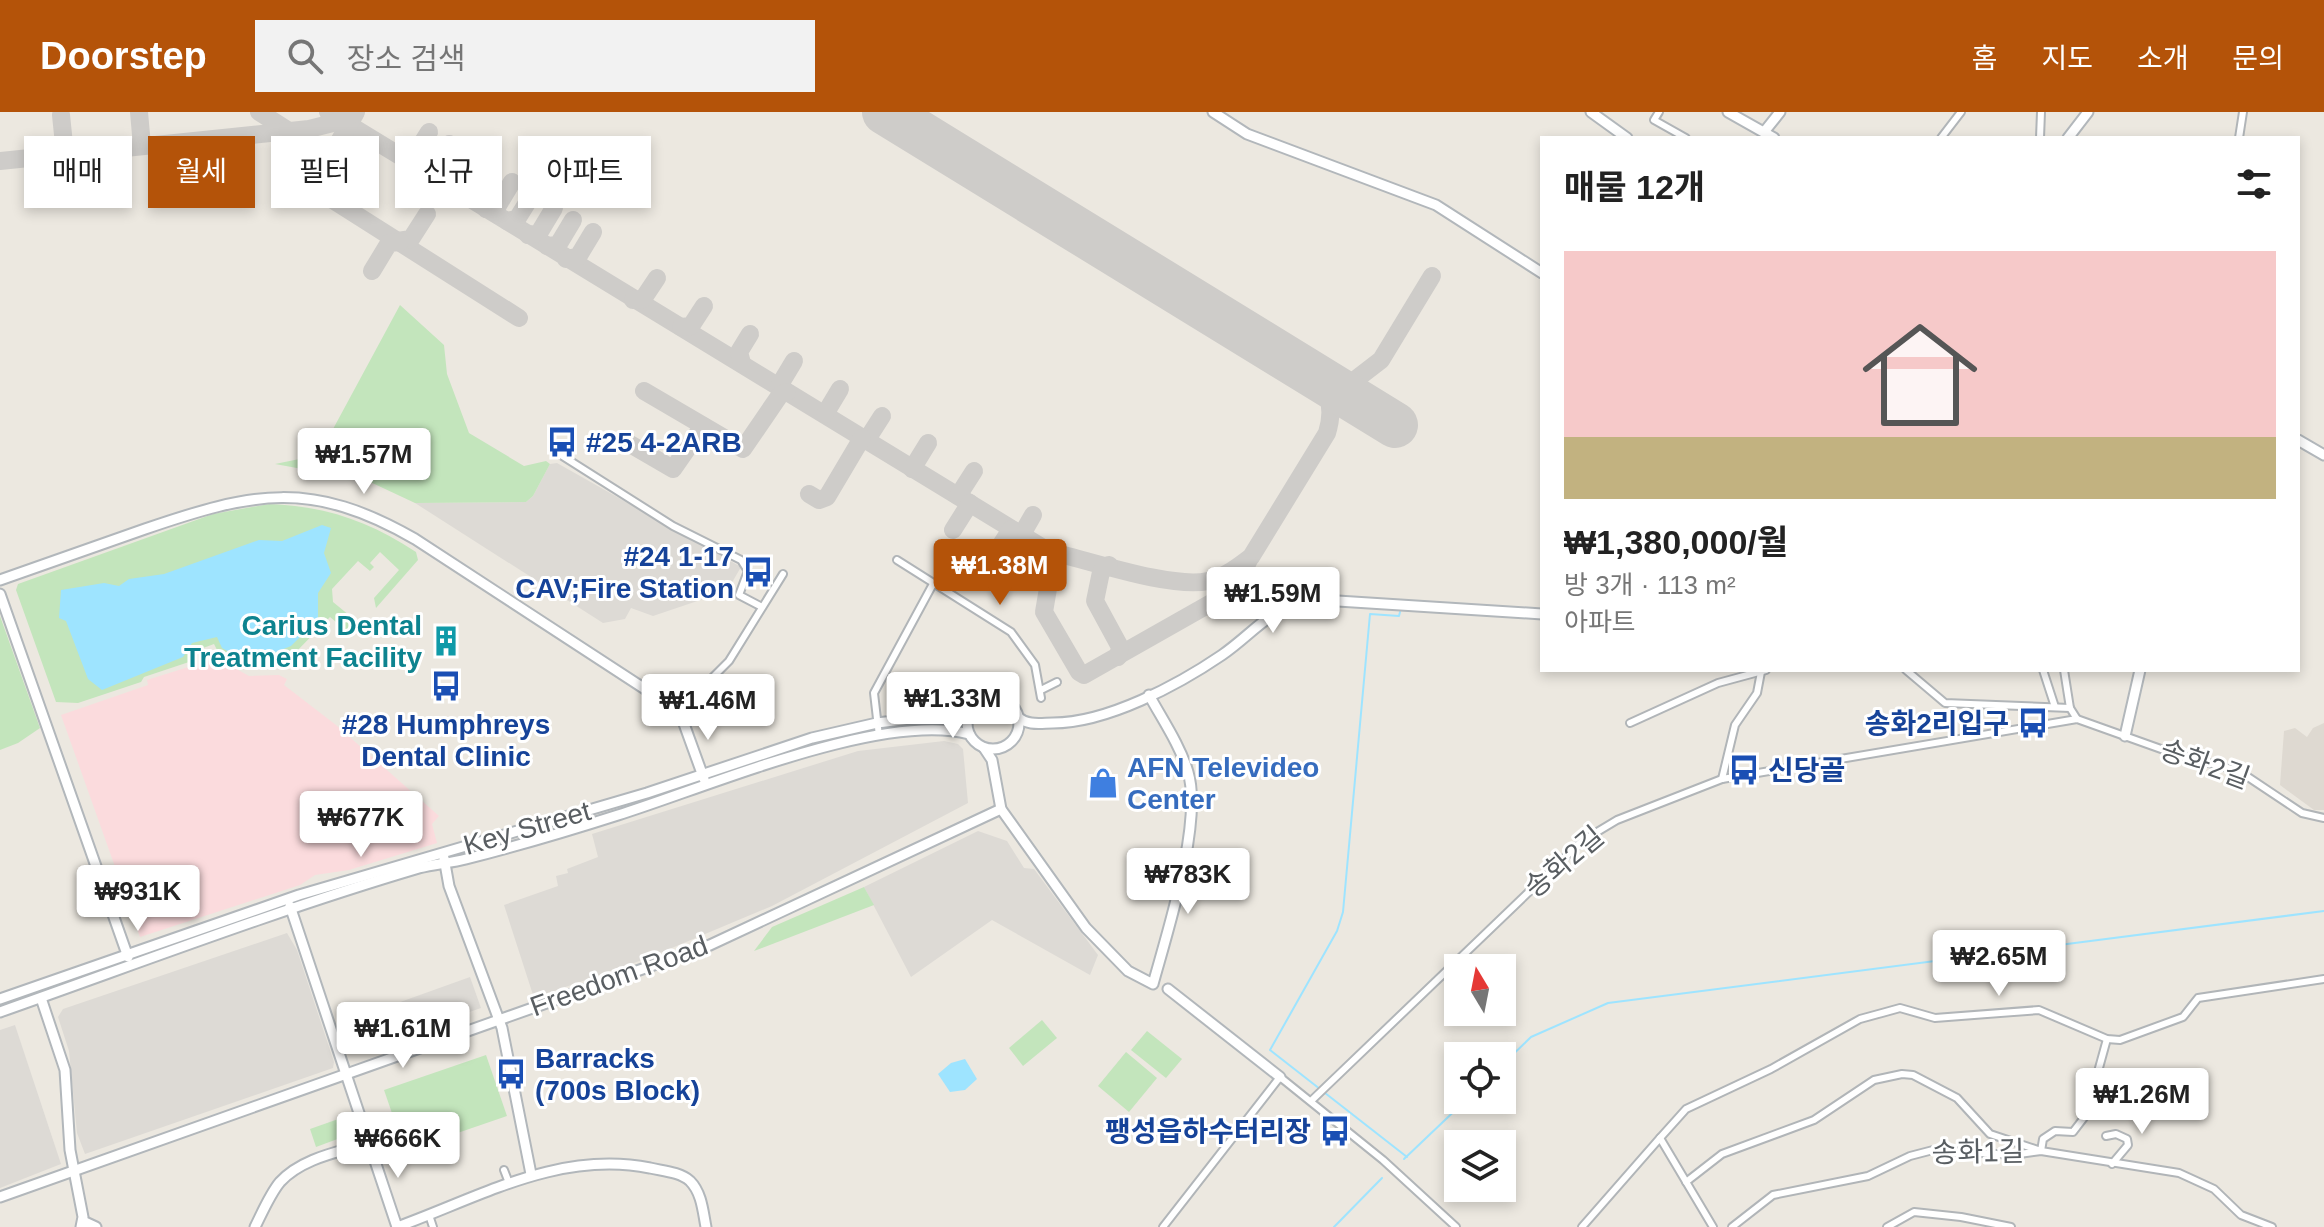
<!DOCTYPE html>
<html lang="ko">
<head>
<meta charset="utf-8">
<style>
	body { margin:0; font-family:Arial,"Noto Sans KR",sans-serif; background:#f2f2f2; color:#222; height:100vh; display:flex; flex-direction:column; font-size:30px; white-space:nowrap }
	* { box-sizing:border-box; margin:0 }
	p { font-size:26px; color:#767676 }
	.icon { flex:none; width:44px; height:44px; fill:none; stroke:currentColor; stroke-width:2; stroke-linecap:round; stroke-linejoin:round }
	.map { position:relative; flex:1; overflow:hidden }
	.drawer { position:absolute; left:1540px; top:24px; width:760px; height:536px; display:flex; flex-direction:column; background:#fff; border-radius:0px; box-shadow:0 4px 12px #0003 }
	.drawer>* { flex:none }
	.hud { position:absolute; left:24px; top:24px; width:760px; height:72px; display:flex; gap:16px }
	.needle { width:52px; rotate:350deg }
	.controls { position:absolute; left:1444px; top:842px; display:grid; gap:16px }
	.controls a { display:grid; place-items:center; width:72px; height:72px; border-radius:0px; background:#fff; box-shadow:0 4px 12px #0003; font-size:40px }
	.price { position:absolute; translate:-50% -68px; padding:0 18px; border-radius:8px; background:#fff; color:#222; font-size:26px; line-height:52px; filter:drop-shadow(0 2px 4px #0008) }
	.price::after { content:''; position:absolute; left:50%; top:48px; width:24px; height:18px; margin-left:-12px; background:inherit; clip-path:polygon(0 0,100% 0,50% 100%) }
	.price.selected { background:#b45309; color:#fff }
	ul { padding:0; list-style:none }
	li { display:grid; align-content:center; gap:16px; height:424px; padding:0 24px }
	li+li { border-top:2px solid #e0e0e0 }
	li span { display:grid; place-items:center; height:248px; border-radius:0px; color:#555 }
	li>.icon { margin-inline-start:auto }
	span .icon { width:144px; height:144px; fill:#fffc; stroke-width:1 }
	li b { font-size:34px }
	h2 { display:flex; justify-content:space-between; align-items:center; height:96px; padding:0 24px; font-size:34px }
	.chip { padding:0 28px; border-radius:0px; background:#fff; box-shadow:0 4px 12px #0003; font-size:28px; line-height:72px }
	.chip.selected { background:#b45309; color:#fff }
	header { display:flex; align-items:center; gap:48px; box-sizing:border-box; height:112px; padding:0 40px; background:#b45309; color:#fff }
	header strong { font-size:38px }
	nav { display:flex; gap:44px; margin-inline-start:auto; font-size:28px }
	.search { width:560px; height:72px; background:#f2f2f2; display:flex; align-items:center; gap:20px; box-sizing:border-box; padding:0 28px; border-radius:0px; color:#767676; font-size:30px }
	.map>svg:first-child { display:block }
</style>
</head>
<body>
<header>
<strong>Doorstep</strong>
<div class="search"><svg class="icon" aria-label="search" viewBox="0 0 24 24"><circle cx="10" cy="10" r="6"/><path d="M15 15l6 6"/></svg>장소 검색</div>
<nav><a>홈</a><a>지도</a><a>소개</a><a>문의</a></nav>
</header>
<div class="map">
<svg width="2324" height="1115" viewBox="0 0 2324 1115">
	<rect width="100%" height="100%" fill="#ece8e0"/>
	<!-- industrial -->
	<g fill="#dddad5">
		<polygon points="557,351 741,455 727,479 653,504 631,496 625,507 603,511 415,391 526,390 533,384 550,352"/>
		<polygon points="944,629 958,632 963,637 968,691 772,794 648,846 534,886 504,793 558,774 556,764 568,761 567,757 598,745 592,722 858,639"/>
		<polygon points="978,719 1007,729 1024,756 1034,757 1098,843 1090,863 992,808 911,865 864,775"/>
		<polygon points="287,821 297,838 334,950 333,956 85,1042 77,1021 69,939 58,905 63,897"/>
		<polygon points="470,865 481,896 388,928 378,898"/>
		<polygon points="15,913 61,1052 0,1076 0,918"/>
	</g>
	<!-- education -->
	<polygon fill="#ded9d1" points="2324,611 2324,698 2314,698 2280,673 2284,619 2295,616 2307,625 2313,616"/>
	<!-- medical -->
	<polygon fill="#fbdbdd" points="217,546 249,564 279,563 287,567 284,573 336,613 439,704 432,712 437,731 349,758 315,763 300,773 140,825 61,603 148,573 147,568"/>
	<!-- green -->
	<g fill="#c3e5bc">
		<polygon points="400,193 444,233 447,262 469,321 524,354 546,349 550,352 533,384 526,390 415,391 368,369 275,352 319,343"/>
		<path d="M269 392C325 394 369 409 416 440L418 448 376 496 374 486 399 458 380 440 370 451 374 455 370 459 358 449 332 477 333 490 355 508 348 520 330 505 295 541 247 557 218 540 214 532 195 539 189 550 144 565 141 570 78 591 56 590 16 478 18 472 213 402Z"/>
		<polygon points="0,504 40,616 18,631 0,638"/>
		<polygon points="864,775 874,793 754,839 772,815"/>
		<polygon points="1042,908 1057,926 1023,954 1009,936"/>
		<polygon points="1147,919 1182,947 1166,966 1131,938"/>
		<polygon points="1126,940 1157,966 1129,1000 1098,974"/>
		<polygon points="486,943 507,1004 405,1039 384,978"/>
		<polygon points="344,1005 351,1022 316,1035 310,1017"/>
	</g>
	<!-- water -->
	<g fill="#9ee4ff">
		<polygon points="322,413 331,416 324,441 331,461 318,481 318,507 291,534 249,551 222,536 217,525 192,531 183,545 102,578 88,567 66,509 59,506 61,478 104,471 119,474 129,467 164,462 259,428 282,429"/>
		<polygon points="965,947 977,967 965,978 950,980 938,962 951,951"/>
	</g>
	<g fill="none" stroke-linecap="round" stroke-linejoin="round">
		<!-- stream -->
		<g stroke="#9ee4ff" stroke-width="2">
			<polyline points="1400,500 1399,504 1370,502 1343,800 1337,819 1270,938 1407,1045"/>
			<polyline points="1502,953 1531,925 1608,891 2324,799"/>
			<polyline points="1404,1047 1466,988"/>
			<polyline points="1334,1115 1382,1066"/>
		</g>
		<!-- taxiway -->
		<g stroke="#ceccc9" stroke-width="18">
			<polyline points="139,0 142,34"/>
			<polyline points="259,0 289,19"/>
			<path d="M328 0 1048 439C1088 448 1171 477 1208 469 1225 465 1238 455 1251 445L1327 321C1336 292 1327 274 1304 255"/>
			<polyline points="355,2 316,69 317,78 519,206"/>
			<polyline points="61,3 65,42"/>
			<polyline points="403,46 414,44 429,20"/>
			<polyline points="0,49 309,17 341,9 356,0"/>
			<polyline points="423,58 434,56 449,32"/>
			<polyline points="443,71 454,69 469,44"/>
			<polyline points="466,85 477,83 492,59"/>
			<polyline points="486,97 497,95 512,70"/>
			<polyline points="507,109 517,107 532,83"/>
			<polyline points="528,123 539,121 554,96"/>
			<polyline points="398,129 411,127 427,102"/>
			<polyline points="547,134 558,133 573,108"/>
			<polyline points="566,147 578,145 593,120"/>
			<polyline points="372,159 389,131 400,130"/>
			<polyline points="633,188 643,187 657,166"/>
			<polyline points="681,215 691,214 704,194"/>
			<polyline points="742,251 739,240 750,222"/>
			<polyline points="1314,260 1345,270 1355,268 1381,248 1432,164"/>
			<polyline points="779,274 794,249"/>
			<polyline points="644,279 743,337 780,283 787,280"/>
			<polyline points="825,302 840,277"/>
			<polyline points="866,329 882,304"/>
			<polyline points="630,332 673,357 703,314"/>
			<polyline points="912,357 928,331"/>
			<polyline points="809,382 819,388 827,385 862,326"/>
			<polyline points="958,384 974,359"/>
			<polyline points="953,418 970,391"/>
			<polyline points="1021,424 1033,403"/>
			<polyline points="1061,442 1053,447 1044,500 1079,560 1084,563 1227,482 1248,450"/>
			<polyline points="993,445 1011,417"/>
			<polyline points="1109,453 1101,460 1095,489 1120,535 1118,545"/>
		</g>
		<!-- runway -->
		<polyline stroke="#ceccc9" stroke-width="46" points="885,0 1395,313"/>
		<!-- street casing -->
		<g stroke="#b1b5b8" stroke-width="10">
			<g id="street">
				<polyline points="1659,0 1654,8 1686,26"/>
				<polyline points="1941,26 1961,0"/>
				<polyline points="2040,26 2041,0"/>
				<polyline points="2239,26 2243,0"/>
				<polyline points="553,338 673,414 741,448 748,459 739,483 762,495"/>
				<polyline points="897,448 1011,520 1035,553 1041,586"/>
				<polyline points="1906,558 1945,591 2070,596 2077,607"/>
				<polyline points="2043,558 2055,595"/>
				<polyline points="2064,558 2070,596"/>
				<polyline points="1041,578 1057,570"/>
				<polyline points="678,600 729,549 783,462"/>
				<polyline points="1630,611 1718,571 1766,558"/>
				<polyline points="879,624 874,581 933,472"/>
				<polyline points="1722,667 1735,613 1757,581 1761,560"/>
				<polyline points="1311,989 1582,729 1617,708 1722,667 2077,607 2175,642 2239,659 2302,701 2324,706"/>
				<polyline points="2106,1024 2116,1022 2127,1027 2128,1033 2112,1052"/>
				<polyline points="1660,1026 1686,997 1771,957 1860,907 1882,901 1900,896 1935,906 2039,898 2107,927 2120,928 2183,905 2198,886 2324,867"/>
				<polyline points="504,1058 509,1071"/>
				<polyline points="1686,1070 1722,1042 1814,1008 1874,968 1902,962 1913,963 1957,986 1990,1022 2041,1039 2043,1027 2055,1019 2073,1020 2086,1003 2107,927"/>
				<polyline points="429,1103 433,1115"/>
				<polyline points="1163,1115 1280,965 1383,1048 1456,1115"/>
				<polyline points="1582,1115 1660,1026 1713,1115"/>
				<polyline points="1732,1115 1773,1083 1868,1064 1910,1044 1933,1038 2012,1043 2041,1039 2179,1061 2214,1077 2241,1103 2272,1115"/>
				<polyline points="1887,1115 1914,1100 1961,1105 2011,1115"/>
			</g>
		</g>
		<!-- secondary casing -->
		<g stroke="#b2b7bb" stroke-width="13">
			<g id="secondary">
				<polyline points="1213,0 1247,22 1436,93 1542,161"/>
				<polyline points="1591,0 1627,26"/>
				<polyline points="1728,0 1774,26"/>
				<polyline points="1764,20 1780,0"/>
				<polyline points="2068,26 2088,0"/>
				<polyline points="2298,328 2324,343"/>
				<path d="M0 468C48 451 97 434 145 417 253 380 311 367 415 427L671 594 683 609 704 667"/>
				<polyline points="0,482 128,845"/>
				<circle cx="993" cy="611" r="26"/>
				<path d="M1018 605C1028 614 1041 611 1053 611 1107 611 1178 573 1222 543 1258 518 1274 489 1322 488L1542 502"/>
				<polyline points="2125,624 2140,558"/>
				<path d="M984 636 992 648 1001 697 1086 816 1128 859 1153 872C1167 821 1203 710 1188 660 1180 633 1162 607 1149 583"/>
				<polyline points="444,746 449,774 502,916 531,1062"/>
				<path d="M290 794 397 1115C480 1085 559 1038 650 1056 663 1059 680 1060 690 1069 702 1081 703 1100 706 1115"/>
				<polyline points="1168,877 1280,965"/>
				<polyline points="41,886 65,958 70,1038 83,1105 81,1115"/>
				<polyline points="0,887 299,783 647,681 812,626 877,611 969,600"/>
				<path d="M0 900C139 851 277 798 419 756 434 752 451 751 466 747 517 734 568 719 618 703 705 676 882 599 969 622"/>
				<polyline points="0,1085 710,833 1001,697"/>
				<polyline points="83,1109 96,1115"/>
				<path d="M255 1115C262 1101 270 1082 280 1070 302 1046 339 1040 368 1031"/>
			</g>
		</g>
		<!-- street -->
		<use href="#street" stroke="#fff" stroke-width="6"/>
		<!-- secondary -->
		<use href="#secondary" stroke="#fff" stroke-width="9"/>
	</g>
	<!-- icons -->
	<defs>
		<g id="bus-bare" transform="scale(2.4)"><path d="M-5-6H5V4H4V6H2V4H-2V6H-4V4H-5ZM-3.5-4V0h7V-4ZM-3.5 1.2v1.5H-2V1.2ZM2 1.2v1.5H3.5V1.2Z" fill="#1a4fb4" stroke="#fff" stroke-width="2.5" paint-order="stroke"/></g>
		<g id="building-bare" transform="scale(2.4)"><path d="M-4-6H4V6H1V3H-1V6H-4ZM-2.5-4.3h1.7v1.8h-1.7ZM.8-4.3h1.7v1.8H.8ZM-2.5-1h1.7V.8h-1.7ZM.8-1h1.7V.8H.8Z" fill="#0f9aa8" stroke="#fff" stroke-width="2.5" paint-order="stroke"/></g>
		<g id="shop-bare" transform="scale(2.4)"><path d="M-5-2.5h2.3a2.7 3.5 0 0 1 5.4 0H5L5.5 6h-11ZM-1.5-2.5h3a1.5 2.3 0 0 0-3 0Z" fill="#3f7fe0" stroke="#fff" stroke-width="2.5" paint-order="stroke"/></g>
	</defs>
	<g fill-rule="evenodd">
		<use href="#bus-bare" x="562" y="330"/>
		<use href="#bus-bare" x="758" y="460"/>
		<use href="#building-bare" x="446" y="529"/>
		<use href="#bus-bare" x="446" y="574"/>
		<use href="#bus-bare" x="2033" y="611"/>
		<use href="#bus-bare" x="1744" y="658"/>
		<use href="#shop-bare" x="1103" y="671"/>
		<use href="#bus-bare" x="511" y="962"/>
		<use href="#bus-bare" x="1335" y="1019"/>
	</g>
	<g text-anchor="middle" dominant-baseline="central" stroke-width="6" stroke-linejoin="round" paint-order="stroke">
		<!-- transit labels -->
		<g font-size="28" font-weight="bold" fill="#164399" stroke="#fff" text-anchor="start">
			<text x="586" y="330">#25 4-2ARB</text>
			<text x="734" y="444" text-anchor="end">#24 1-17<tspan x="734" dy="32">CAV;Fire Station</tspan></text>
			<text x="2009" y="611" text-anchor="end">송화2리입구</text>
			<text x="446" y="612" text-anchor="middle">#28 Humphreys<tspan x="446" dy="32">Dental Clinic</tspan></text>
			<text x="1768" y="658">신당골</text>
			<text x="535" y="946">Barracks<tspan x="535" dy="32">(700s Block)</tspan></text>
			<text x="1311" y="1019" text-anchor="end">팽성읍하수터리장</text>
		</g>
		<!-- culture labels -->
		<g font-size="28" font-weight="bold" fill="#0d838f" stroke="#fff" text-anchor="end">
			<text x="422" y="513">Carius Dental<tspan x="422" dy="32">Treatment Facility</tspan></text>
		</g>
		<!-- street labels -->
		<g font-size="28" fill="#595e62" stroke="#fff">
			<text transform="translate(2205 652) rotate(20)">송화2길</text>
			<text transform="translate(527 716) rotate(-16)">Key Street</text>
			<text transform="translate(1564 750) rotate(-40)">송화2길</text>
			<text transform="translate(619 864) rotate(-20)">Freedom Road</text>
			<text transform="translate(1978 1040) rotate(-1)">송화1길</text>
		</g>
		<!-- shop labels -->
		<g font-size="28" font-weight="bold" fill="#366cbe" stroke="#fff" text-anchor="start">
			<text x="1127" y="655">AFN Televideo<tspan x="1127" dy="32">Center</tspan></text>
		</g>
	</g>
</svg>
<div class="controls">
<a><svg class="needle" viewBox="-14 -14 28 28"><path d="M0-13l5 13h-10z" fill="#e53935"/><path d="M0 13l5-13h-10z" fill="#767676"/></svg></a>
<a><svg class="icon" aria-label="locate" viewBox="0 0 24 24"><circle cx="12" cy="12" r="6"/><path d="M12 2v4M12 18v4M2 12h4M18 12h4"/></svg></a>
<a><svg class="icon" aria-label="layers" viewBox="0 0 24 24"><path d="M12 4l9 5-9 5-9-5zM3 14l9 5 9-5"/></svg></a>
</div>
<b class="price" style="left:364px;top:384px">₩1.57M</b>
<b class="price selected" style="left:1000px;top:495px">₩1.38M</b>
<b class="price" style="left:1273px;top:523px">₩1.59M</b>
<b class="price" style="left:953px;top:628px">₩1.33M</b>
<b class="price" style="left:708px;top:630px">₩1.46M</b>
<b class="price" style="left:361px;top:747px">₩677K</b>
<b class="price" style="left:1188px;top:804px">₩783K</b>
<b class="price" style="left:138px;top:821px">₩931K</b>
<b class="price" style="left:1999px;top:886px">₩2.65M</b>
<b class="price" style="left:403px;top:958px">₩1.61M</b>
<b class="price" style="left:2142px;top:1024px">₩1.26M</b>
<b class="price" style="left:398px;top:1068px">₩666K</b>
<div class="hud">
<a class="chip">매매</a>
<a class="chip selected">월세</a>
<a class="chip">필터</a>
<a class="chip">신규</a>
<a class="chip">아파트</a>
</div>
<section class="drawer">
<h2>매물 12개<svg class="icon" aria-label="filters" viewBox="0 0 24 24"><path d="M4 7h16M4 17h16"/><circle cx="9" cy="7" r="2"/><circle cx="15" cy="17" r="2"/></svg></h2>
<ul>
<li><span style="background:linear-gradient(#f6c9c9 75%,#c2b280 0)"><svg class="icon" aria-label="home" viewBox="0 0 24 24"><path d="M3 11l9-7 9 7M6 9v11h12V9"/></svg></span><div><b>₩1,380,000/월</b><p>방 3개 · 113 m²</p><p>아파트</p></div></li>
</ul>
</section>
</div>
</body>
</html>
